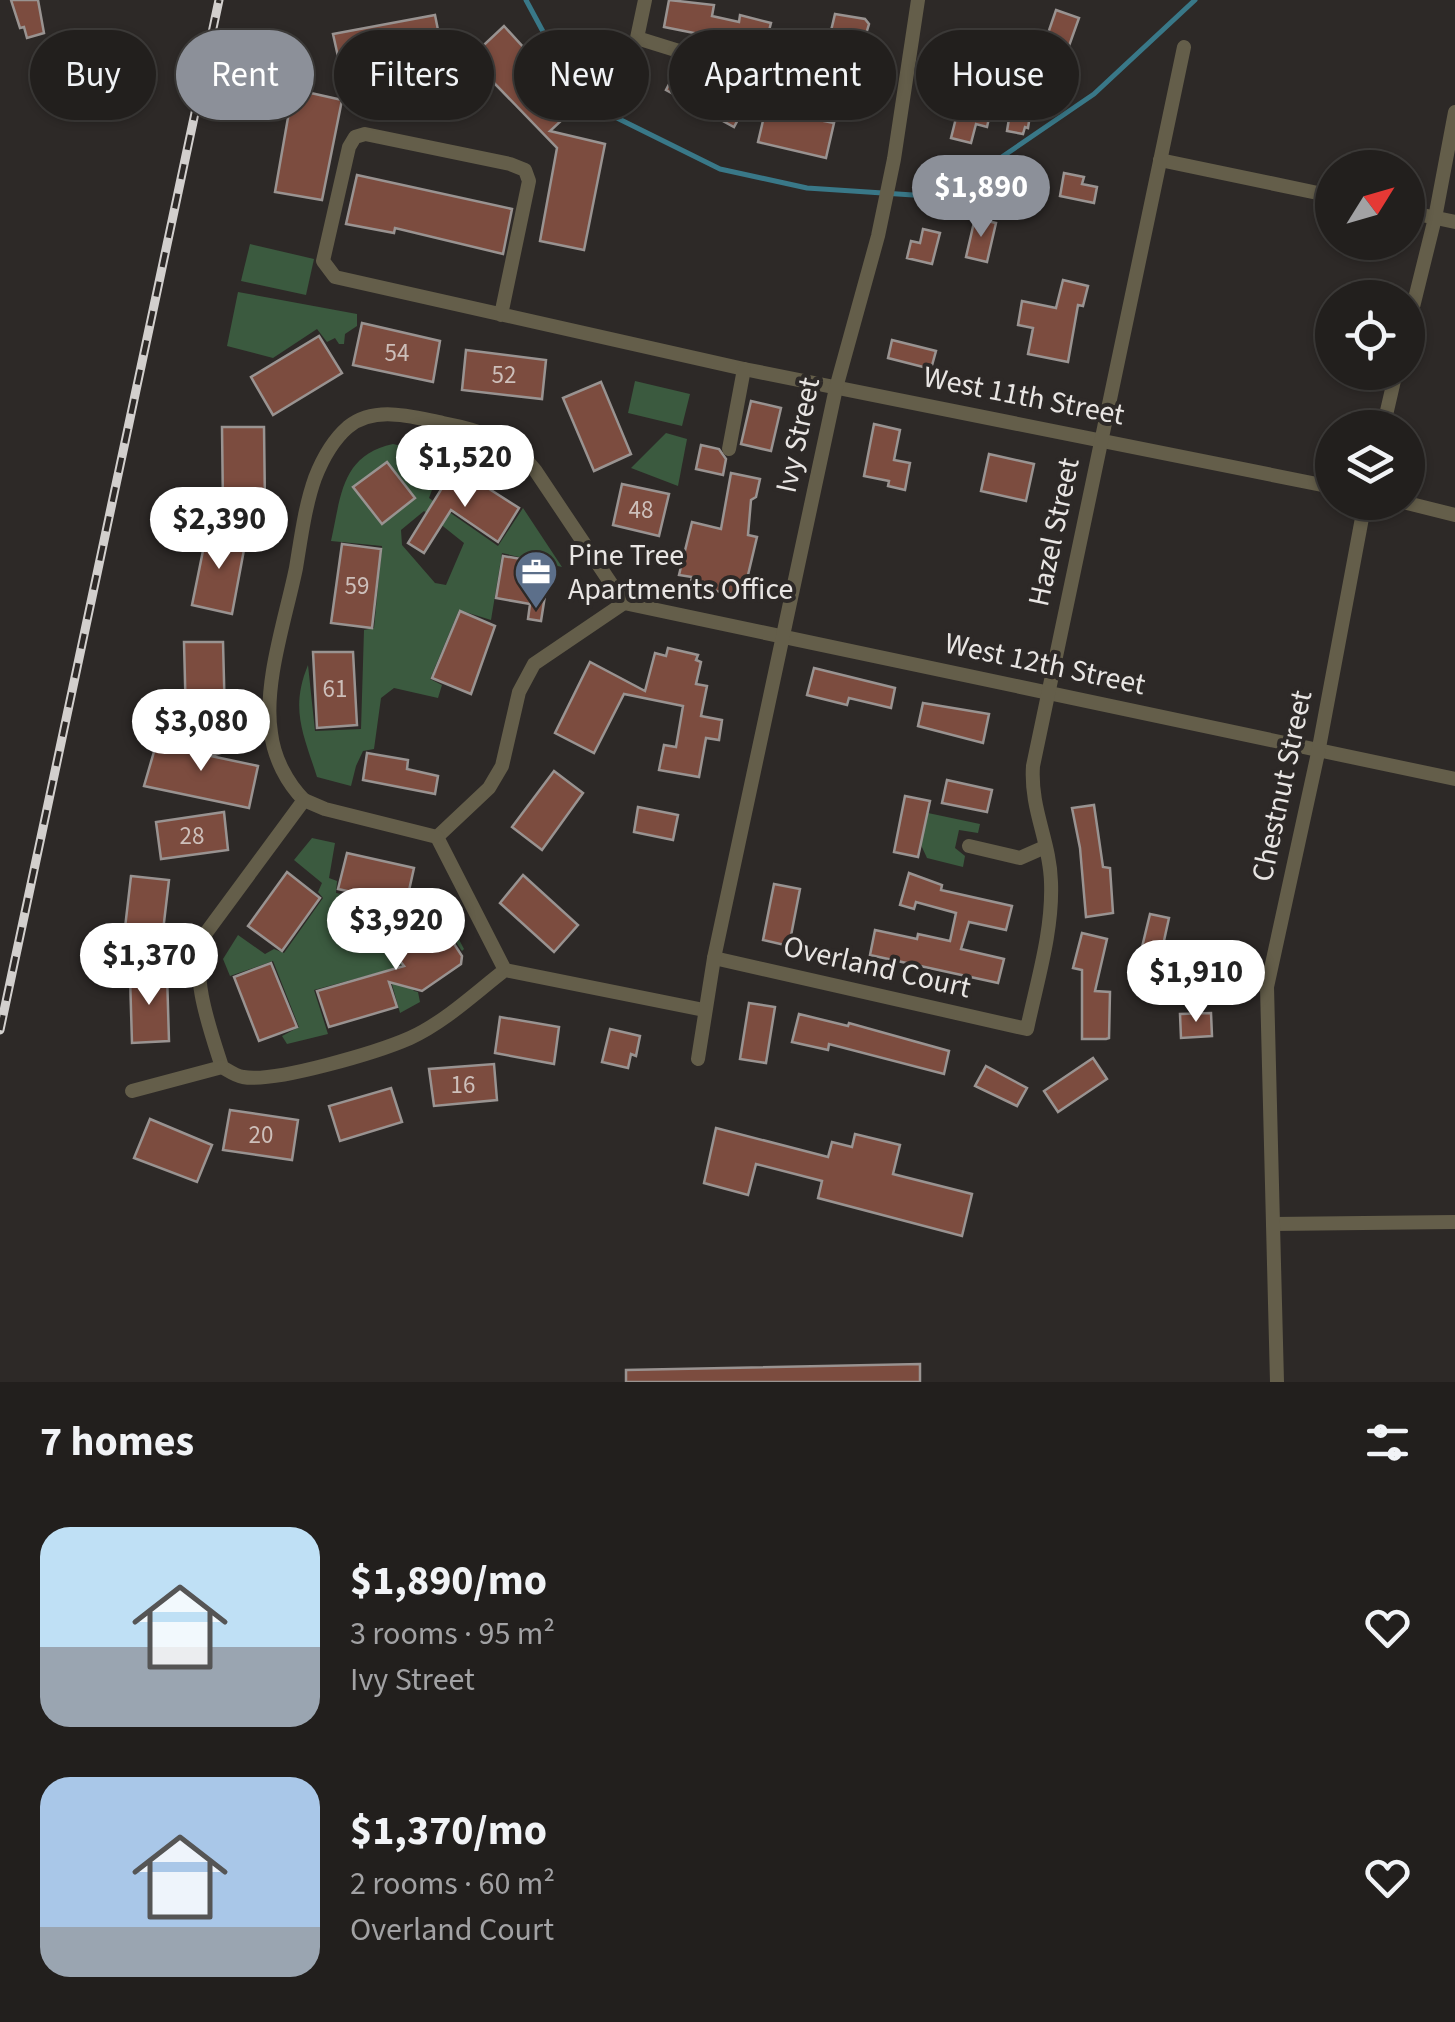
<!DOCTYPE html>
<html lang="en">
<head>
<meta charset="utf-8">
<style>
	body { margin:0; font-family:"Source Sans 3",sans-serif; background:#2a2726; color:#f1f3f6; height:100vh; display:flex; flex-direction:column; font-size:38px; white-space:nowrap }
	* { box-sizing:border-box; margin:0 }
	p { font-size:32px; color:#a2a2a4 }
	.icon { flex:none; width:55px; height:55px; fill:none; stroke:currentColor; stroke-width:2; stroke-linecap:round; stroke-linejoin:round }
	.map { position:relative; height:1382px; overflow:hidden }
	.details { display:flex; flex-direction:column; background:#221f1d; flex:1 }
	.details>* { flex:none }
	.banner { position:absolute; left:30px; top:30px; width:1395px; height:90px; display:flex; gap:20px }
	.needle { width:65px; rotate:53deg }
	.controls { position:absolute; left:1315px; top:150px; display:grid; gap:20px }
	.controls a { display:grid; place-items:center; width:110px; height:110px; border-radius:50%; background:#221f1d; box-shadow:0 2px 8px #0004,0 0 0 2px #3f3d3b; font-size:50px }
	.price { position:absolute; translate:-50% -85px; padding:0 22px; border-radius:35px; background:#fff; color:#222; font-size:32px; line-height:65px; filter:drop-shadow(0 2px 5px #0008) }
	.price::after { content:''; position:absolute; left:50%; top:60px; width:30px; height:22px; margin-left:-15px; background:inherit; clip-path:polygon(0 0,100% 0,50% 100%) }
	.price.selected { background:#8c9099; color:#fff }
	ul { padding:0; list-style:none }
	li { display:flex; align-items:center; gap:30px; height:250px; padding:0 40px }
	li span { display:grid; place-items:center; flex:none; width:280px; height:200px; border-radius:30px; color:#555 }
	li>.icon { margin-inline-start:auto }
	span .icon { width:120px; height:120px; fill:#fffc; stroke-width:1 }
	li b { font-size:42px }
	h2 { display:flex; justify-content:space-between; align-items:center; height:120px; padding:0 40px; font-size:42px }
	.tag { padding:0 35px; border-radius:45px; background:#221f1d; box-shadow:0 2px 8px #0004,0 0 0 2px #3f3d3b; font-size:35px; line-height:90px }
	.tag.selected { background:#8c9099; color:#fff }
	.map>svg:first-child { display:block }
</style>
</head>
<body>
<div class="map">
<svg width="1455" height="1382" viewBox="0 0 1455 1382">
	<rect width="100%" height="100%" fill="#2d2927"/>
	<!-- green -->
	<g fill="#3b5a3f" fill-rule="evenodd">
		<polygon points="250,244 314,259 306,295 241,281"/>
		<polygon points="238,292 357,314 357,326 345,334 344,344 339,344 335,338 327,342 317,329 273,358 227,346"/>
		<polygon points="635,381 690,394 682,426 628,413"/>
		<polygon points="666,433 687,439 678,486 631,468"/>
		<path d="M393 444 437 454 425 481 432 490 429 498 498 546 523 508 562 567 502 553 491 620 459 610 430 679 442 685 438 698 394 688 381 698 374 749 363 751 356 766 351 786 317 777C303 733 290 709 308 665L315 731 361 729 364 630 374 628 382 546 331 541C341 497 341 455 393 444ZM387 462 415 498 382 523 353 487ZM424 511 464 543 446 585 435 583 402 545 401 530Z"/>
		<polygon points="928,813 980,824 978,833 959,830 955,848 965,856 963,867 927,858 921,845"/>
		<polygon points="312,838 335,843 329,878 337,881 336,893 407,906 410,897 424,900 436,896 464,949 462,951 435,911 427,909 404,923 410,930 403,965 396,965 414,991 418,992 420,1002 400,1013 388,970 314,990 328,1034 287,1044 282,1036 299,1027 273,961 230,976 223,959 238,935 265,954 274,949 284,953 323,898 318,892 322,883 294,860"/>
	</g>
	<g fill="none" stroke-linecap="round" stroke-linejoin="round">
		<!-- stream -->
		<polyline stroke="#397888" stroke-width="5" points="526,0 554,52 617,118 720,169 807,188 913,195 971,178 1094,94 1195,0"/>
	</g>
	<!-- building -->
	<g fill="#7c4c3f" stroke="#999391" stroke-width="2.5">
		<polygon points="11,0 38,0 44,33 27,38 24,27 20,28"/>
		<polygon points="669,0 714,5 712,16 739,22 740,15 771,23 766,42 730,33 729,40 664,27"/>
		<polygon points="1056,10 1079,18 1069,46 1063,44 1058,80 1036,76 1028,128 1025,127 1023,134 1007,131 1018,63 1024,64 1027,42 1044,45"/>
		<polygon points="835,14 865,19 869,24 857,64 825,56"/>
		<polygon points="435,15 444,60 343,79 333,34"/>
		<polygon points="504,26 577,106 550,131 605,144 584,250 540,241 557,148 470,58"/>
		<polygon points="808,62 828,67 819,120 834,123 826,158 758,142 766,108 793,115 799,74 805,75"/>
		<polygon points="680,63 748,101 734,127 666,90"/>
		<polygon points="293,89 342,100 322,200 275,192"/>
		<polygon points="959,106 990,114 987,127 976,124 971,143 951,138"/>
		<polygon points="1064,173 1084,177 1082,184 1097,187 1094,203 1060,196"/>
		<polygon points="357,175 512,209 503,254 395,228 394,233 346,224"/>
		<polygon points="975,218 996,223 987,262 966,257"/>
		<polygon points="923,229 940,233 932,264 907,258 911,241 920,243"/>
		<polygon points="1063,280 1088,286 1083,306 1078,305 1068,362 1028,354 1033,328 1018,325 1022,301 1056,308"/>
		<polygon points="362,323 440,341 433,382 353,365"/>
		<polygon points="319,336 342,373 273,415 251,377"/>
		<polygon points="892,340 936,351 931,369 888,358"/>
		<polygon points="466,350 546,360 542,399 462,390"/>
		<polygon points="601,382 631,454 594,471 563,398"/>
		<polygon points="751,401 781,408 771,451 741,444"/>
		<polygon points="874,424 900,430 894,460 910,463 905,490 888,486 889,481 864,476"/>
		<polygon points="222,427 264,427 265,506 223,507"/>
		<polygon points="701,445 719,449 726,459 723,475 696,469"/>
		<polygon points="989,454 1034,464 1026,501 981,491"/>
		<polygon points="387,462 415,498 382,524 353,487"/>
		<polygon points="455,467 519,508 498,542 451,510 424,553 408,543"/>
		<polygon points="731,473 760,479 756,497 751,500 748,535 757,537 743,596 690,586 692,577 679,575 692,522 721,529"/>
		<polygon points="622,484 669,494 659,536 613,525"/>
		<polygon points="207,531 246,539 232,614 192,605"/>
		<polygon points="342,544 381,549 372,628 331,623"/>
		<polygon points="503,556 550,564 541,621 528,619 530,604 496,598"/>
		<polygon points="460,611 495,626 471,694 432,678"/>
		<polygon points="184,642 223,642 225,719 186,720"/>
		<polygon points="668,648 698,655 696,660 701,662 696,684 707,686 701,716 722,720 719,740 706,738 699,777 659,770 664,745 676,747 683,706 624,694 594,753 555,733 590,662 645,691 655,653 666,656"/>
		<polygon points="313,652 353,652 357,725 317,728"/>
		<polygon points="814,668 895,688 891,708 849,698 847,705 807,695"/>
		<polygon points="923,703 989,714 983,743 918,726"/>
		<polygon points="158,738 221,753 211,756 258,766 249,808 144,786"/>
		<polygon points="367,753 408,760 407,769 438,776 435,794 363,780"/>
		<polygon points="554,771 583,793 542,850 512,827"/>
		<polygon points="947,780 992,790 987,812 942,803"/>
		<polygon points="905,796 930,801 918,857 894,852"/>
		<polygon points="1094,805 1103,867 1110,868 1113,913 1086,917 1080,848 1072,808"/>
		<polygon points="638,807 678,815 673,840 634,832"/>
		<polygon points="224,812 228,850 161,859 156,822"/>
		<polygon points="347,853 414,868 406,904 338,889"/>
		<polygon points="287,872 320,898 282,951 248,926"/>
		<polygon points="909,873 942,885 941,890 1012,906 1006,930 969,922 961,949 1004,959 998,983 870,955 875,930 917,939 918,934 950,941 956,913 916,902 914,909 900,905"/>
		<polygon points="523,875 578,925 554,952 500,903"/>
		<polygon points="131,876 169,880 161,948 123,945"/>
		<polygon points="774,884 800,889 789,946 763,940"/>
		<polygon points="427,912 434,913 462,956 461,964 422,991 389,982 397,1007 329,1027 317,991 404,966 388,945 410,930 409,923"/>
		<polygon points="1150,914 1169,918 1156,977 1136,972"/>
		<polygon points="1082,933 1107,939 1095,991 1110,992 1109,1038 1106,1039 1082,1039 1082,970 1073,968"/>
		<polygon points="271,963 297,1027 259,1041 234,977"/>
		<polygon points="167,974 169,1041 132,1043 130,976"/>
		<polygon points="749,1003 775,1007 766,1063 740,1059"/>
		<polygon points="1211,1013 1212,1036 1181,1038 1180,1014"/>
		<polygon points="799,1014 848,1026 849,1023 949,1051 944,1074 829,1044 828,1050 792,1042"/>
		<polygon points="500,1017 559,1027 554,1064 495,1053"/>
		<polygon points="610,1029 640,1036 636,1056 631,1054 628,1068 602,1062"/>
		<polygon points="1093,1058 1107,1079 1058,1112 1044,1091"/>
		<polygon points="494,1064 497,1100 434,1106 429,1069"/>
		<polygon points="986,1066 1027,1088 1017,1106 975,1086"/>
		<polygon points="391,1088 402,1122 340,1141 329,1106"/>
		<polygon points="230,1110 298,1120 292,1160 223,1150"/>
		<polygon points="150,1119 212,1145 197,1182 134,1158"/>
		<polygon points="716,1128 828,1157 832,1142 852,1147 855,1134 900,1145 893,1174 972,1194 962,1236 818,1198 822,1181 756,1164 748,1195 704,1183"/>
		<polygon points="920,1364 920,1382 626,1382 626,1370"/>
	</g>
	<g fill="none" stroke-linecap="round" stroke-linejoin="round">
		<!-- minor -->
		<g stroke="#645e4a" stroke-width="14">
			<polyline points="645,0 637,38 756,75"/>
			<polyline points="1160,160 1332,196"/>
			<polyline points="1408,212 1455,222"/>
			<polyline points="501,315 529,181 525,170 510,164 365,134 355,137 349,147 323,261 335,277 744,369 1332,487"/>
			<polyline points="1408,327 1435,218 1455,112"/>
			<polyline points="1383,428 1396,372"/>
			<polyline points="729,449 744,369"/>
			<polyline points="1403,502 1455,515"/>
			<polyline points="624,603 1455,779"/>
			<path d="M304 800C287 783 274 758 271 733 263 684 286 617 296 568 301 538 305 506 315 478 322 460 333 440 348 427 375 405 412 417 443 423 480 430 512 440 535 470L624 603"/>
			<polyline points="437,837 489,788 502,766 519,692 534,664 624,603"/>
			<polyline points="969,846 1020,858 1045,847"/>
			<path d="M714 958 1027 1029C1037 981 1053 931 1051 882 1050 841 1030 809 1033 766L1184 47"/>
			<path d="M505 970 437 837 325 809 304 800 203 937C190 976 210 1029 222 1067 229 1071 236 1076 243 1077 275 1083 378 1052 410 1038 445 1022 475 993 505 970L704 1010"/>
			<polyline points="698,1059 714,958 836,388 878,236 894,159 918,0"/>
			<polyline points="132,1091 222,1067"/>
			<polyline points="1273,1224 1455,1222"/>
			<polyline points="1277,1382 1267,987 1318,753 1365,502"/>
		</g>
		<!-- rail casing -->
		<g stroke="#d2cfcd" stroke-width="9">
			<polyline id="rail" points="0,1030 219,0"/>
		</g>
		<!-- rail -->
		<use href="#rail" stroke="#2d2927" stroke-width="5" stroke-dasharray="15" stroke-linecap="butt"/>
	</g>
	<!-- icons -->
	<defs>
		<g id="office-pin" transform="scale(2.25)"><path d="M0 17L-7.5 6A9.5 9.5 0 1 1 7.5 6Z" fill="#5c6f8a" stroke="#2d2927"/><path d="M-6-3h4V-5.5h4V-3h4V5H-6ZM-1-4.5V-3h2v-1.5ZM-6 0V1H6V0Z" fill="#fff"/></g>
	</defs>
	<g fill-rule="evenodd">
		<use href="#office-pin" x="536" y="572"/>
	</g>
	<g text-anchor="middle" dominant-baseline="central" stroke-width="8" stroke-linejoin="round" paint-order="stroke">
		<!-- number labels -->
		<g font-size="25" fill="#cdbfba">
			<text x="397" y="353">54</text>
			<text x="504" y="375">52</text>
			<text x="641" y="510">48</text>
			<text x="357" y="586">59</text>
			<text x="335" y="689">61</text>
			<text x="192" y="836">28</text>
			<text x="463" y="1085">16</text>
			<text x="261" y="1135">20</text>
		</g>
		<!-- street labels -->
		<g font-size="30" fill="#e8e5e3" stroke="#2d2927">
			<text transform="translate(1024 396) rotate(11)">West 11th Street</text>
			<text transform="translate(798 435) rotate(-78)">Ivy Street</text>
			<text transform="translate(1054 532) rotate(-78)">Hazel Street</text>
			<text transform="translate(1045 664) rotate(12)">West 12th Street</text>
			<text transform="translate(1282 786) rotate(-78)">Chestnut Street</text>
			<text transform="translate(877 967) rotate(13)">Overland Court</text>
		</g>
		<!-- poi labels -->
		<g font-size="30" fill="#e8e5e3" stroke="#2d2927" text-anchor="start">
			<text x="568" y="555">Pine Tree<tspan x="568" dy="34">Apartments Office</tspan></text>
		</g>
	</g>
</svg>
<div class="controls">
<a><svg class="needle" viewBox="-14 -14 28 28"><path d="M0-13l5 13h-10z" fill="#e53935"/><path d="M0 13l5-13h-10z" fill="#a2a2a4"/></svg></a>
<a><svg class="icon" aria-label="locate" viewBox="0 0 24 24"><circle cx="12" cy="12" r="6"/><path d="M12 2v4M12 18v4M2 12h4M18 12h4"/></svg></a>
<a><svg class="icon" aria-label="layers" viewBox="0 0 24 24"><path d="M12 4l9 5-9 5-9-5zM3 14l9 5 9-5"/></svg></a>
</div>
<b class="price selected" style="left:981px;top:240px">$1,890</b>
<b class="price" style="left:465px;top:510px">$1,520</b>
<b class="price" style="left:219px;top:572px">$2,390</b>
<b class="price" style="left:201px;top:774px">$3,080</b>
<b class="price" style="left:396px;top:973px">$3,920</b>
<b class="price" style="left:149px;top:1008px">$1,370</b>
<b class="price" style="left:1196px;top:1025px">$1,910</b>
<div class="banner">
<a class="tag">Buy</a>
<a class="tag selected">Rent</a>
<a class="tag">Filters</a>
<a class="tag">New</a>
<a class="tag">Apartment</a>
<a class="tag">House</a>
</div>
</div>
<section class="details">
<h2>7 homes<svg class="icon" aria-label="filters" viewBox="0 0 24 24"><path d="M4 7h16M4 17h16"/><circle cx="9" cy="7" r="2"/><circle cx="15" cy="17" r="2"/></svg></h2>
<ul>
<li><span style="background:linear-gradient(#bfe0f5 60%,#9aa5b1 0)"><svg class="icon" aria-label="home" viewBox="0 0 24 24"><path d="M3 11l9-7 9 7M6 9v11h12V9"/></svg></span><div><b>$1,890/mo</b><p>3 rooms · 95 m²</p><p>Ivy Street</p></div><svg class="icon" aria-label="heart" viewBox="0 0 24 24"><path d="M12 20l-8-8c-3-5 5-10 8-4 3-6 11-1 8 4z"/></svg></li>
<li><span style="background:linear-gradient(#a9c7e8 75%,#9aa5b1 0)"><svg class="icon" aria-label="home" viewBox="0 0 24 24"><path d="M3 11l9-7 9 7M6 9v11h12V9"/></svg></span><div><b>$1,370/mo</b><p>2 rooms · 60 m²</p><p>Overland Court</p></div><svg class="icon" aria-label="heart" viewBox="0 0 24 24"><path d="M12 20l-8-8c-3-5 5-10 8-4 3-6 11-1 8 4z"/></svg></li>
</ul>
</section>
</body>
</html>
